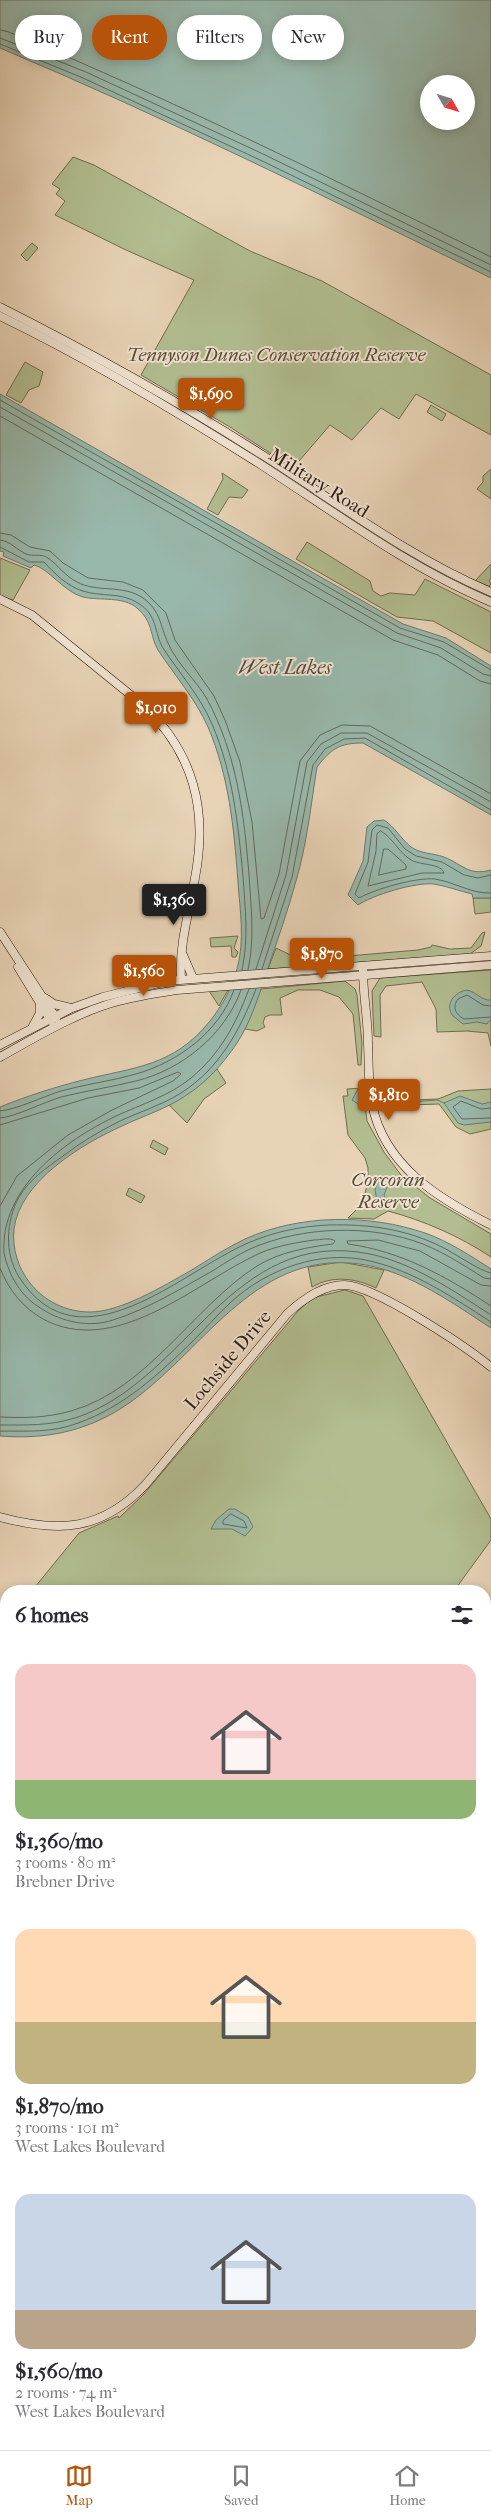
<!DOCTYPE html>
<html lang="en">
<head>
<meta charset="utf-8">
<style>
	body { margin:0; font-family:"IM FELL French Canon",serif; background:#f7f7f7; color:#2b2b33; height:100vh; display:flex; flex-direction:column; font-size:19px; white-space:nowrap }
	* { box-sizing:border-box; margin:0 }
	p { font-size:16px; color:#7c7c81 }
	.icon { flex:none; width:28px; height:28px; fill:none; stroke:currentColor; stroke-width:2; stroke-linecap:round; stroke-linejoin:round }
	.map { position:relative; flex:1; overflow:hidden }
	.side { position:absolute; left:0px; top:1585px; width:491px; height:865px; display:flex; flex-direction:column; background:#fff; border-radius:20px 20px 0 0; box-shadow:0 2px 12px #0003 }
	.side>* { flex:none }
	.hud { position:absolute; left:15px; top:15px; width:461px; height:45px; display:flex; gap:10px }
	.needle { width:32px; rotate:129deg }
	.fabs { position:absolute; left:420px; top:75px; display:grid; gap:10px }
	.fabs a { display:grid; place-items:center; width:55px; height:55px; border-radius:50%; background:#fff; box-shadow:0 2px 12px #0003; font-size:25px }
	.price { position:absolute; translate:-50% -42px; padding:0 11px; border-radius:5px; background:#b45309; color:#fff; font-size:16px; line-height:32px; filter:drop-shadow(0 1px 2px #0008) }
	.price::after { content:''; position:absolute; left:50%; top:30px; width:15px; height:11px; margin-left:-8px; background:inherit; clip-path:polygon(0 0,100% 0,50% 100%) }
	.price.active { background:#222; color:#fff }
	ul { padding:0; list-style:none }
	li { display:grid; align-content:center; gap:10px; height:265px; padding:0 15px }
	li span { display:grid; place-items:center; height:155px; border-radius:15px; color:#555 }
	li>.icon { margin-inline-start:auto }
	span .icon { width:90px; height:90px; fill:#fffc; stroke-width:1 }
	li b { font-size:21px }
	h2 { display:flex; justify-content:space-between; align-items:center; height:60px; padding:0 15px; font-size:21px }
	.pill { padding:0 18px; border-radius:22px; background:#fff; box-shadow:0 2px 12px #0003; font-size:18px; line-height:45px }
	.pill.active { background:#b45309; color:#fff }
	.tabs { display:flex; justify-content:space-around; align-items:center; height:70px; border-top:1px solid #e1e1e2; background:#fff; font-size:14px; color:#7c7c81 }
	.tabs a { display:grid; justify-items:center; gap:2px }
	.tabs .active { color:#b45309 }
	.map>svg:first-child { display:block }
</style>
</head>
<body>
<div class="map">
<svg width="491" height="2450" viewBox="0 0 491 2450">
	<rect width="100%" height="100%" fill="#e8d3b6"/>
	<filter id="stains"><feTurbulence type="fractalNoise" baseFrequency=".004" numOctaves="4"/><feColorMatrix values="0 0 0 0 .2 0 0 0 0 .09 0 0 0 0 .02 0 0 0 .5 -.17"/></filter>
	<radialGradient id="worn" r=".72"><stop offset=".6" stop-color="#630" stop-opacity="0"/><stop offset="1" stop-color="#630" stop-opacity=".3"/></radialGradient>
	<!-- green -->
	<g fill="#b2be91" stroke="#706c50">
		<polygon points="73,157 94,165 250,251 322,281 491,375 491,435 416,394 399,419 381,408 352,440 330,425 293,468 230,427 141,375 194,280 126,250 55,215 65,201 56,194 60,189 52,184"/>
		<polygon points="32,243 38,248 27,261 21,255"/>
		<polygon points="25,362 43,372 39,386 29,390 21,403 6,395"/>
		<polygon points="431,405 446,414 442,421 427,412"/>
		<polygon points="491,469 491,499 477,489 483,482 483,476"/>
		<polygon points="222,473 248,490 242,498 229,497 218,515 207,509 223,479"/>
		<polygon points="307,542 370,581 373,591 381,596 390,593 415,595 425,579 491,612 491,653 433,621 397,617 296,559"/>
		<polygon points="0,558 30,570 13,600 0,596"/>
		<polygon points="491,564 491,578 489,581 491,583 489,587 475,581"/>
		<polygon points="473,898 491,898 491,912 475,914"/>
		<polygon points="485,932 481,946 470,954 268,969 276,948 301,960 418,950 431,947 432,945 450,949 471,948 482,933"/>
		<polygon points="238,936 234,948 238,952 236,957 232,957 231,946 211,947 210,938"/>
		<polygon points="491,970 491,1046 488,1033 467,1031 437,1032 436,1009 422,982 386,986 380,995 381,1037 374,1036 372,991 380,978"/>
		<polygon points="345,981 355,989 357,995 362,1043 361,1065 358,1065 353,1014 339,997 320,990 298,990 280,998 282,1015 270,1015 265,1017 263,1023 265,1027 257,1031 245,1029 261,989"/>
		<polygon points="228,990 219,1006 209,991"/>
		<polygon points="217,1069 226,1083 204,1099 187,1123 169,1105 196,1088"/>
		<path d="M363 1088 367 1121 384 1152 401 1175 430 1198 491 1234V1257C459 1236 425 1221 388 1211L374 1219 348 1218 362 1204 368 1182V1168L365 1158 348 1135 343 1096H348L347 1089Z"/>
		<polygon points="379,1089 405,1090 405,1094 413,1100 438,1099 458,1091 491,1089 491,1129 470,1134 456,1127 439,1104 408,1105 390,1096 380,1098"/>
		<polygon points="153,1140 168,1148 165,1155 150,1147"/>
		<polygon points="129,1188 145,1196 141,1203 126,1195"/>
		<path d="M341 1262 384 1270 376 1288C355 1278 333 1275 312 1287L308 1267Z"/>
		<polygon points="345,1290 363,1296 491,1519 491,1540 454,1591 40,1591 35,1587 79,1533 118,1516 119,1518 144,1494 299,1310 312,1298"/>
		<polygon points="6,1715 6,1760 0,1756 0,1723"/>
		<polygon points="0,1937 6,1937 6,1979 0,1978"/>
		<polygon points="491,2415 491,2433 485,2434 485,2416"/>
		<polygon points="349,2444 442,2444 414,2450 319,2450"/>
	</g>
	<!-- water -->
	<g fill="#98b8ab" stroke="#6e796d" fill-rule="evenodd">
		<path d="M0 0H491V278C329 199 167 118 0 48ZM429 84H466V121H429Z"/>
		<path d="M0 394 403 624 446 638 491 666V815L363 743C339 743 331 749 317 767 311 804 307 844 296 881 288 910 278 939 268 968 259 994 252 1020 237 1043 223 1064 206 1083 185 1096 166 1109 143 1116 122 1126 82 1144 20 1181 14 1229 12 1248 18 1268 30 1283 44 1301 66 1312 90 1312 121 1312 163 1286 190 1271 208 1260 226 1248 245 1239 300 1214 369 1214 425 1233 448 1241 471 1256 491 1269V1328C454 1304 411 1273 366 1265 258 1246 207 1347 132 1401 92 1430 49 1440 0 1436V1107C27 1096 55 1087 83 1080 134 1067 173 1067 210 1021 222 1006 232 988 237 969 245 940 240 911 238 882 234 828 229 776 208 727 195 698 175 676 158 650 149 634 154 623 137 608 123 596 101 601 83 597 64 592 48 568 34 565L31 568 3 556 4 552 0 551Z"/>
		<path d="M384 820C395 827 401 839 411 847 421 854 433 853 444 857 464 865 468 876 491 870V898H473L472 894C460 891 446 886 434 884 415 882 373 895 358 905L348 895 363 861 367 827 374 821Z"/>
		<path d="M467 990C476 992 482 1001 491 1000V1019L487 1024 477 1022 463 1024 452 1015C445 1003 455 992 467 990Z"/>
		<polygon points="358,1089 363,1105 361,1106 352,1100"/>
		<polygon points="460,1096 482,1104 491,1102 491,1122 464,1125 458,1123 444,1103"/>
		<polygon points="379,1180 383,1180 387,1187 384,1195 387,1202 384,1206 377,1202 375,1189"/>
		<polygon points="229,1509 235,1509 248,1517 253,1527 245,1536 232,1529 211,1529 216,1520"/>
	</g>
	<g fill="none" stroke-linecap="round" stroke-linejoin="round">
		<!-- shore -->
		<g stroke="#63695d" stroke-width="1">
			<path d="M0 30 9 32C173 100 332 179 491 257"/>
			<polyline points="0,38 86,72 261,153 491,265"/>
			<polyline points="0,44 83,78 258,159 491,272"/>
			<polyline points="0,400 400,628 444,642 491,670"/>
			<polyline points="0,407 397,633 441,648 483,674 491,676"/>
			<polyline points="0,416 393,640 438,655 480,681 491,684"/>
			<polyline points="0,533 11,535 30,547 50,551 63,563 88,578 123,582 143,590 166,613 175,640 214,696 225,720 240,762 252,822 261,919 264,918 279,874 300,761 320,735 342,725 370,726 491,794"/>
			<path d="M0 540C10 541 17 550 26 554 33 557 41 553 48 558 58 565 65 576 77 582 97 593 123 584 143 598 161 611 160 626 168 643 177 664 196 680 207 699 237 755 244 814 249 875 251 907 255 938 248 970"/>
			<path d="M0 547 29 562H44C55 574 67 586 83 591 101 597 121 592 138 603 158 615 154 633 163 648 180 674 200 696 212 724 233 773 238 824 243 876 245 908 249 938 242 970"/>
			<path d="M381 831C394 839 399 854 413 861 422 865 442 864 444 873H422L368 886 376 851 377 834Z"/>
			<polygon points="384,849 388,849 406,865 406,869 379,875"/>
			<path d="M491 875 478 878 464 875 442 862 416 856 405 849 388 828 377 825 372 830 368 862 355 894 359 898C375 889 417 877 435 879 454 882 472 894 491 893"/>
			<polyline points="256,969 286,875 307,762 321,744 341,733 367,733 491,802"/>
			<polyline points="262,969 292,877 313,765 325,749 344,739 365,738 491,810"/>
			<path d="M249 989C236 1024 220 1054 191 1078 169 1096 142 1104 116 1116 66 1140 0 1187 4 1253 9 1276 21 1297 42 1309 62 1322 90 1328 113 1320 148 1309 182 1288 214 1270 225 1263 237 1255 250 1249 302 1226 370 1224 423 1244 445 1253 465 1266 484 1278L491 1279"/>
			<path d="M256 989C240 1030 220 1068 181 1093 162 1105 139 1112 118 1122 98 1132 80 1143 63 1156 46 1168 30 1179 19 1197 6 1221 4 1253 19 1277 80 1372 182 1271 248 1243 273 1232 302 1226 329 1225 369 1224 406 1229 442 1247 454 1253 480 1271 491 1273"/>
			<path d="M491 1006 483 1005 467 995 458 999C452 1007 455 1014 464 1019L491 1017"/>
			<polyline points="491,1108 481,1109 461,1101 453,1107 462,1119 491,1118"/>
			<path d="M0 1111C16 1110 44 1096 61 1091 86 1084 112 1081 136 1074 178 1062 219 1032 234 990"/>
			<path d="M0 1118C15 1117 44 1102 61 1097 86 1091 111 1087 136 1081 181 1070 225 1035 241 990"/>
			<polyline points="0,1125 88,1098 139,1088 178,1072 181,1074 173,1081 112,1110 68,1135 17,1176 0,1206"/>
			<path d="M0 1268C8 1289 23 1308 43 1319 114 1357 191 1287 252 1257 270 1247 293 1243 314 1240 321 1240 330 1237 335 1241L333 1244C309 1247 279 1252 257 1266 193 1307 148 1389 71 1411 46 1418 25 1418 0 1417"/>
			<path d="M491 1286 481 1285 420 1251 378 1240 347 1241 348 1244C401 1251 447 1277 491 1306"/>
			<path d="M0 1425C26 1425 49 1426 75 1418 187 1382 231 1226 370 1254 413 1263 454 1291 491 1315"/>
			<path d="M0 1431C27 1431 52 1433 78 1423 124 1407 160 1373 194 1340 206 1328 218 1314 231 1302 267 1269 321 1249 370 1261 414 1271 454 1298 491 1322"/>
			<polygon points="231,1514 244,1521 247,1528 223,1524 223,1521"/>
		</g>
		<!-- stream -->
		<g stroke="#6e796d" stroke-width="1">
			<polyline points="380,1090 412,1102 437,1100 444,1103"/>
			<polyline points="485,2423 491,2422"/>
			<polyline points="357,2450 387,2444"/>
		</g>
		<!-- secondary casing -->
		<g stroke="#2e1a0f" stroke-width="9">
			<g id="secondary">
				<path d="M0 307C91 353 178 401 264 456 338 503 410 558 491 592"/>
				<path d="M0 316C91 360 178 412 263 466 337 514 410 568 491 602"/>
				<path d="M0 599 32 615 143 705C194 753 208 810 195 878 189 912 179 945 181 979"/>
				<polyline points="0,932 56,1018"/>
				<polyline points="183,955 193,978"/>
				<polyline points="18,967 51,1021"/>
				<path d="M363 970C363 995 368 1019 368 1043 369 1064 368 1084 372 1104 384 1166 439 1199 491 1225"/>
				<polyline points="45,998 54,1004 71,1008"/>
				<polyline points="33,1026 40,1013 40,1003"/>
				<polyline points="0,1045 72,1008 103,997 167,981 491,956"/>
				<path d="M0 1057C38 1036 77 1012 119 1001 138 996 158 993 177 990L491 965"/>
				<path d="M0 1517C59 1533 102 1531 146 1484L287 1314C302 1300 322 1285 344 1285 374 1285 465 1346 491 1367"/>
				<polyline points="485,1642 491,1634"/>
				<polyline points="0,1762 6,1766"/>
				<polyline points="0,1771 6,1775"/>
				<polyline points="485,2079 491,2083"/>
				<polyline points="485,2088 491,2092"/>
				<polyline points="485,2406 491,2405"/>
				<polyline points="485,2443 491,2441"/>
				<polyline points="433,2444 435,2450"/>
				<polyline points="278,2450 308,2444"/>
				<polyline points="451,2450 481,2444"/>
			</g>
		</g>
		<!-- secondary -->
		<use href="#secondary" stroke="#f0e2d0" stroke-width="8"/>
	</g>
	<g text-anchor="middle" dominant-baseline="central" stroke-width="4" stroke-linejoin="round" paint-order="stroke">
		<!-- park labels -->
		<g font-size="19" font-style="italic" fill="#564b36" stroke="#f0e2d0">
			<text x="276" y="355">Tennyson Dunes Conservation Reserve</text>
			<text x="388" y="1180">Corcoran<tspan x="388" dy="22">Reserve</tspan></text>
		</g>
		<!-- street labels -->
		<g font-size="19" fill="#2e1a0f" stroke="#f0e2d0">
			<text transform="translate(319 483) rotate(32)">Military Road</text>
			<text transform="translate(228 1360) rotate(-50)">Lochside Drive</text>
		</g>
		<!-- water labels -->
		<g font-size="20" font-style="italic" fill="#4e493e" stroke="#f0e2d0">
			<text x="285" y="667">West Lakes</text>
		</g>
	</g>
	<rect width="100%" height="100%" filter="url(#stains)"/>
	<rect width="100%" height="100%" fill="url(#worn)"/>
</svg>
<div class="fabs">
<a><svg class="needle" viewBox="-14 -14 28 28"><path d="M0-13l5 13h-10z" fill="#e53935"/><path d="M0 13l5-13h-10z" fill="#7c7c81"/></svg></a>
</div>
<b class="price" style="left:211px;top:420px">$1,690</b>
<b class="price" style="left:156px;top:734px">$1,010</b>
<b class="price active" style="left:174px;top:926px">$1,360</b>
<b class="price" style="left:322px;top:980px">$1,870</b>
<b class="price" style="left:144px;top:997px">$1,560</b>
<b class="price" style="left:389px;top:1121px">$1,810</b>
<div class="hud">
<a class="pill">Buy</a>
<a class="pill active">Rent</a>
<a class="pill">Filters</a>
<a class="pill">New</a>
</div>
<section class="side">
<h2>6 homes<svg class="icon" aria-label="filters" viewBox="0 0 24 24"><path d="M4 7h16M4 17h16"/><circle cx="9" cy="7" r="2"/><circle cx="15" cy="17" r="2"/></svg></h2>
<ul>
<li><span style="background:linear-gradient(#f6c9c9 75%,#8fb573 0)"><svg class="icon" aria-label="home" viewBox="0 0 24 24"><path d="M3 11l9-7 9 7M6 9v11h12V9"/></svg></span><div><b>$1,360/mo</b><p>3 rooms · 80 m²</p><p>Brebner Drive</p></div></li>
<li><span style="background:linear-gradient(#ffd9b3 60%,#c2b280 0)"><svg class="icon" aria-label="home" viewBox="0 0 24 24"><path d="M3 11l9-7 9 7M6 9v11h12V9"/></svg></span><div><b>$1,870/mo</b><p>3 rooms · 101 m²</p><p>West Lakes Boulevard</p></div></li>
<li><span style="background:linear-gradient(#c9d6e8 75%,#b9a48a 0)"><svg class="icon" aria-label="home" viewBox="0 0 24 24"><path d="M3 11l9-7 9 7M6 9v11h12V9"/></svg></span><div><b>$1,560/mo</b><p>2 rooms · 74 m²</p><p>West Lakes Boulevard</p></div></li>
</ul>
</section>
</div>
<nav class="tabs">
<a class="active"><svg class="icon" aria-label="map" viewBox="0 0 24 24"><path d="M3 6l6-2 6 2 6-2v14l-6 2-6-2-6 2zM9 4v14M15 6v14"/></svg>Map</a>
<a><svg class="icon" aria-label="saved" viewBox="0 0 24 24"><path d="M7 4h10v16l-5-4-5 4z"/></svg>Saved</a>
<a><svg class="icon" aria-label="home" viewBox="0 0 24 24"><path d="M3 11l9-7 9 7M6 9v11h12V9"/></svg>Home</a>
</nav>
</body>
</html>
